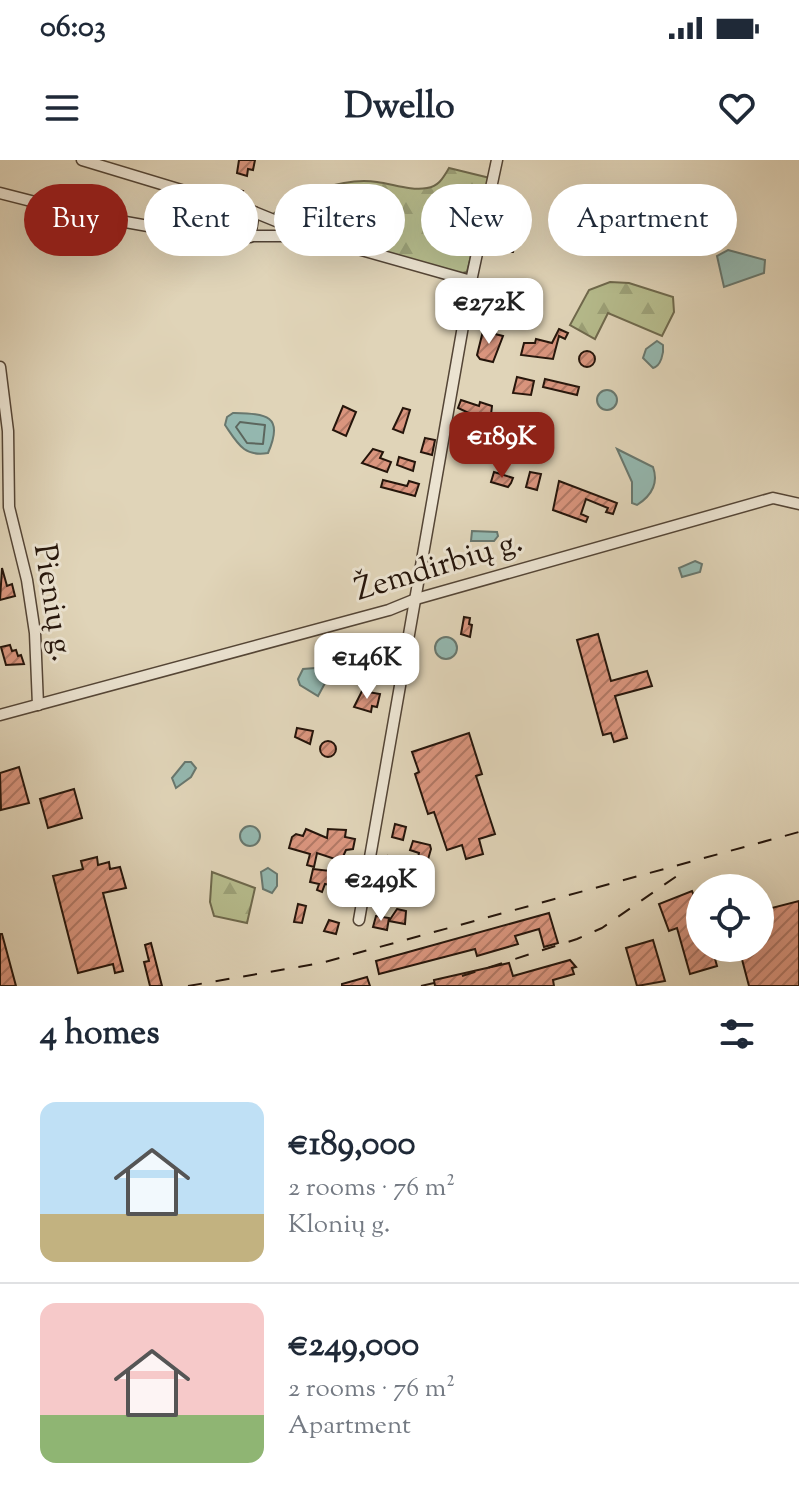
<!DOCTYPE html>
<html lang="en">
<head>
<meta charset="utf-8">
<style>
	body { margin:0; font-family:"Sorts Mill Goudy",serif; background:#f2f2f3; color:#1f2937; height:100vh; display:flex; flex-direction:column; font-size:30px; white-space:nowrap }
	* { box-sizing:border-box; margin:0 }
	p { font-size:26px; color:#747a83 }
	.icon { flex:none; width:44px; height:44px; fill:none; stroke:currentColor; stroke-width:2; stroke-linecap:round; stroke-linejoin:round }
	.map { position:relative; height:826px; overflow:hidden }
	.side { display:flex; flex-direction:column; background:#fff; flex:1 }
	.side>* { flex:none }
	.hud { position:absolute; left:24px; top:24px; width:752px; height:72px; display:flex; gap:16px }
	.fabs { position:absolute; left:686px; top:714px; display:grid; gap:16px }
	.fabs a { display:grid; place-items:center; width:88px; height:88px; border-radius:50%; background:#fff; box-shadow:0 8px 32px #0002; font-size:40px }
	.price { position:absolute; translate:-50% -68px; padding:0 18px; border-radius:16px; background:#fff; color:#222; font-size:26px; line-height:52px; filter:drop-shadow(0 2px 4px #0008) }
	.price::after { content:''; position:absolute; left:50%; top:48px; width:24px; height:18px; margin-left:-12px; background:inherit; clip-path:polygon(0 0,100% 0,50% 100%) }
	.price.on { background:#8f2418; color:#fff }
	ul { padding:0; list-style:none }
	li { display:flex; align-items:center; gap:24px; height:200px; padding:0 40px }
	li+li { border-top:2px solid #e0e1e3 }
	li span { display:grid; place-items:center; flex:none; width:224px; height:160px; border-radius:16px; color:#555 }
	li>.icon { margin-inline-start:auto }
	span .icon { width:96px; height:96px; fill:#fffc; stroke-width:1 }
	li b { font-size:34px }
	h2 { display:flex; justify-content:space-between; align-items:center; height:96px; padding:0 40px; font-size:34px }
	.pill { padding:0 28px; border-radius:36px; background:#fff; box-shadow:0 8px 32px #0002; font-size:28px; line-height:72px }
	.pill.on { background:#8f2418; color:#fff }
	.status { display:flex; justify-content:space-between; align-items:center; height:56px; padding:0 40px; background:#fff; direction:ltr }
	.status svg { height:22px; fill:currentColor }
	header { display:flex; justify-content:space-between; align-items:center; height:104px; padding:0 40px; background:#fff; font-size:36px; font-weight:700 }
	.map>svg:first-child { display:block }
</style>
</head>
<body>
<div class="status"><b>06:03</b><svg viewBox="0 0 49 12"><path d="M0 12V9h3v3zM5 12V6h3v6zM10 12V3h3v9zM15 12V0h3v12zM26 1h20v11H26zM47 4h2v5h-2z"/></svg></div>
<header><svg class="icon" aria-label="menu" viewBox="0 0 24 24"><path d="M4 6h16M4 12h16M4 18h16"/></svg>Dwello<svg class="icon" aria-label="heart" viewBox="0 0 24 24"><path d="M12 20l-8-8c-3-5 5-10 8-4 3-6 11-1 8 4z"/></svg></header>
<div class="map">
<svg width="799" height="826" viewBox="0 0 799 826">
	<defs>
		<pattern id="forest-firs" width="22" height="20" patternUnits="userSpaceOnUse" patternTransform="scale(2)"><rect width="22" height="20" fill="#b6bc8d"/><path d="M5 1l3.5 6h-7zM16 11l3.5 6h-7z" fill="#9ca178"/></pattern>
		<pattern id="building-hatch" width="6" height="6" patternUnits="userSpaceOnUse" patternTransform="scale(2)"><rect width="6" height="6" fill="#da957e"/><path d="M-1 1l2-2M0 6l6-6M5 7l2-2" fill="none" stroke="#b17865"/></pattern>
	</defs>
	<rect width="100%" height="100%" fill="#e0d4b8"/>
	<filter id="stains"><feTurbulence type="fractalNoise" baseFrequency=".0025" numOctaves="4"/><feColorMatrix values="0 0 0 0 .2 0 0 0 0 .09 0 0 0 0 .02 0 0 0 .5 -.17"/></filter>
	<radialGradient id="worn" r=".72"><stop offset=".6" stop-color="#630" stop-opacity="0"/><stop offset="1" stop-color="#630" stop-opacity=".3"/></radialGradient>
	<!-- forest -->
	<g fill="url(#forest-firs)" stroke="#6e684c" stroke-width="2">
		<path d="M449 8 490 18 467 112 458 114 334 78 273 54C299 34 343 17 377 22 393 24 411 31 427 28 439 26 443 18 449 8Z"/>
		<polygon points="610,122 629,123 673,137 674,152 662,176 608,153 595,179 570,165 589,130"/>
		<polygon points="212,712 255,728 247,763 214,756 210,742"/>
	</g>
	<!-- water -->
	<g fill="#94b8b0" stroke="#68776e" stroke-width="2">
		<polygon points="728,90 765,100 764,113 724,127 717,96"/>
		<path d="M657 181 663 185C664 193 661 206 653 208L643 198 646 189Z"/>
		<circle cx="607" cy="240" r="10"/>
		<path d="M233 253C265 254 285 254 268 293 244 297 238 284 225 265L227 257Z"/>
		<path d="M617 289 653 307C659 324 651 336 637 345L632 343V322Z"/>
		<polygon points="472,371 497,372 498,376 494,381 471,381"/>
		<polygon points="695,401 702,404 700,412 682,417 679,408"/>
		<circle cx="446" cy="488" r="11"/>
		<polygon points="328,507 330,514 318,536 300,525 298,519 303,509"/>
		<polygon points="185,602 191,602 196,608 191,617 176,628 172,618"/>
		<circle cx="250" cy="676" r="10"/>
		<polygon points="268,708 277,714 277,726 272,733 263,729 261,712"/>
	</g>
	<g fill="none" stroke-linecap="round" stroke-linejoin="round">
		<!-- shore -->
		<polygon stroke="#5c665e" stroke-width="2" points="240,262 265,265 263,284 247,283 236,267"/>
	</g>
	<!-- building -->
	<g fill="url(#building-hatch)" stroke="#25150b" stroke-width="2">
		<polygon points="239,0 255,0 253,10 248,9 247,16 237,13"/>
		<polygon points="225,27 243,31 240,40 223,34"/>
		<polygon points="500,80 515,84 513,92 497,92"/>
		<polygon points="559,169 568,173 565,179 559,176 553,199 521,195 524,183 535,183 536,179 552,183"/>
		<polygon points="483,171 503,176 493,202 480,199 477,195"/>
		<circle cx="587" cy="199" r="8"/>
		<polygon points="517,217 534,221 531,235 513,233"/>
		<polygon points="545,219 579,227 577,235 543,227"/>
		<polygon points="461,240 479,246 480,242 492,246 490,263 458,248"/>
		<polygon points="343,246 356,252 346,276 333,270"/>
		<polygon points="403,248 410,250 403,273 393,269"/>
		<polygon points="531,271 544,275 541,286 527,282"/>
		<polygon points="425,278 435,280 432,295 421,292"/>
		<polygon points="373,289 383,292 380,298 391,302 387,312 362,303"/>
		<polygon points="399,297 415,302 413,311 397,305"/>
		<polygon points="494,312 513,318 511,323 508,327 491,322"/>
		<polygon points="530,312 541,314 537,330 526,327"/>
		<polygon points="383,320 407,326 409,321 419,324 415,336 381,327"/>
		<polygon points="559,321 617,343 613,354 606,352 608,348 586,339 581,354 588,357 586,362 553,350"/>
		<polygon points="2,408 7,426 12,424 15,436 0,440"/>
		<polygon points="464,457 470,458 469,464 472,465 470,477 461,474"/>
		<polygon points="598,474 611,521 647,511 652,526 615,536 627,578 614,582 611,573 603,575 577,480"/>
		<polygon points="10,485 12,491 16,490 18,496 21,495 24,504 6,505 1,487"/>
		<polygon points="362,531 380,534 377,547 372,546 371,552 354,547"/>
		<polygon points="297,568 313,571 310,584 295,577"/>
		<polygon points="469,573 482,614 476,616 495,674 479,679 483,694 466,699 462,685 447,690 434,652 428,654 415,614 419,612 412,592"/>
		<circle cx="328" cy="589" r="8"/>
		<polygon points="19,607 29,643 1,650 0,613"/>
		<polygon points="74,629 82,658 48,668 40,639"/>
		<polygon points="395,664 406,667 403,680 392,677"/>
		<polygon points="306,669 327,678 328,669 346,670 345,677 355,679 353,689 346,690 341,701 317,693 314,707 307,705 310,694 289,688 292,677 296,674 303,676"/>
		<polygon points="413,681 430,685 431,689 422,720 414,718 419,693 410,690"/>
		<polygon points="388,696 400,698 400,711 386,708"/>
		<polygon points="97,697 98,705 109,702 110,709 120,707 126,728 103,733 123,811 115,813 113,804 78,813 53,716 83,709 81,701"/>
		<polygon points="313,709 348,713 345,728 325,724 322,732 317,730 319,724 310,722"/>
		<polygon points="402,714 412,716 410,737 402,736"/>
		<polygon points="692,731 700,751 700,788 712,788 717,806 690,814 677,768 669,771 659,744"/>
		<polygon points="799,741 799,826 749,826 739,788 760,788 760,751"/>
		<polygon points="298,744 306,746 302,763 294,762"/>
		<polygon points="397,749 406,751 405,764 389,761"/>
		<polygon points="549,753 558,783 544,787 539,769 515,776 518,784 477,796 475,789 379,814 376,801"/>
		<polygon points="376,756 389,758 387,770 373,767"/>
		<polygon points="329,760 339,763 336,774 324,771"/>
		<polygon points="0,774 2,774 16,826 0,826"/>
		<polygon points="653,780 665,821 637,826 626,788"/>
		<polygon points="151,783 162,826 150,826 144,802 149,801 145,785"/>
		<polygon points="570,800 576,807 572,808 574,814 553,820 554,826 435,826 434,820 509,803 513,816"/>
		<polygon points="367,817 370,826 342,826 342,824"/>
	</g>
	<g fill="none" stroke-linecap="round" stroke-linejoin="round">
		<!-- minor casing -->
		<g stroke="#544536" stroke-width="13">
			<g id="minor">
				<polyline points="82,0 254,52 308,74"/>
				<polyline points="0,33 86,55 165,69 224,76 312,76 471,121"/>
				<polyline points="250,77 254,52"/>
				<polyline points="0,207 8,271 9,347 27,420 35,473 38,545"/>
				<polyline points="0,555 389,450 416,439 773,338 799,344"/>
				<polyline points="359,760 470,126 497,0"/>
			</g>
		</g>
		<!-- minor -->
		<use href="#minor" stroke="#ebe3d1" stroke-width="10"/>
		<!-- rail -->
		<g stroke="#25150b" stroke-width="2" stroke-dasharray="14 14" stroke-linecap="butt">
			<polyline points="462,816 577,779 602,768 684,711"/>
			<polyline points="188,826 321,803 799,672"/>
			<polyline points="421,826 434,823"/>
		</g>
	</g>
	<g text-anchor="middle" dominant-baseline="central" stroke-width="6" stroke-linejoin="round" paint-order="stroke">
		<!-- street labels -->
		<g font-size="32" fill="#25150b" stroke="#ebe3d1">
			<text transform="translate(439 407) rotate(-17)">Žemdirbių g.</text>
			<text transform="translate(52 443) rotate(81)">Pienių g.</text>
		</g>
	</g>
	<rect width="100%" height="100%" filter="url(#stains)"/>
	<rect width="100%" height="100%" fill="url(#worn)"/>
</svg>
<div class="fabs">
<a><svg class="icon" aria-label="locate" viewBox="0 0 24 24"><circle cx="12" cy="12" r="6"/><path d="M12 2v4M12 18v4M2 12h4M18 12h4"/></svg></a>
</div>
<b class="price" style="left:489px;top:186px">€272K</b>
<b class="price on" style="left:502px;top:320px">€189K</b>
<b class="price" style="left:367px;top:541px">€146K</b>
<b class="price" style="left:381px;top:763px">€249K</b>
<div class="hud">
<a class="pill on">Buy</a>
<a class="pill">Rent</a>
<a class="pill">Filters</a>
<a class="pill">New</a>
<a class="pill">Apartment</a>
</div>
</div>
<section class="side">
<h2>4 homes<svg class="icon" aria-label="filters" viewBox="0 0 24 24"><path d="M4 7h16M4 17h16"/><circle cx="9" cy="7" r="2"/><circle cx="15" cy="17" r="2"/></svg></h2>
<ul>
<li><span style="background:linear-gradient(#bfe0f5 70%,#c2b280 0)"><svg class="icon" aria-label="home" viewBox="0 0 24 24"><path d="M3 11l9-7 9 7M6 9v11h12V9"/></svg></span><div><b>€189,000</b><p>2 rooms · 76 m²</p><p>Klonių g.</p></div></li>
<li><span style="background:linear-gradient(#f6c9c9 70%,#8fb573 0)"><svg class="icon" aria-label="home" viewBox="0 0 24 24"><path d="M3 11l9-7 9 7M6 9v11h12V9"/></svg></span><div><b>€249,000</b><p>2 rooms · 76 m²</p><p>Apartment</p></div></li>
</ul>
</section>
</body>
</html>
